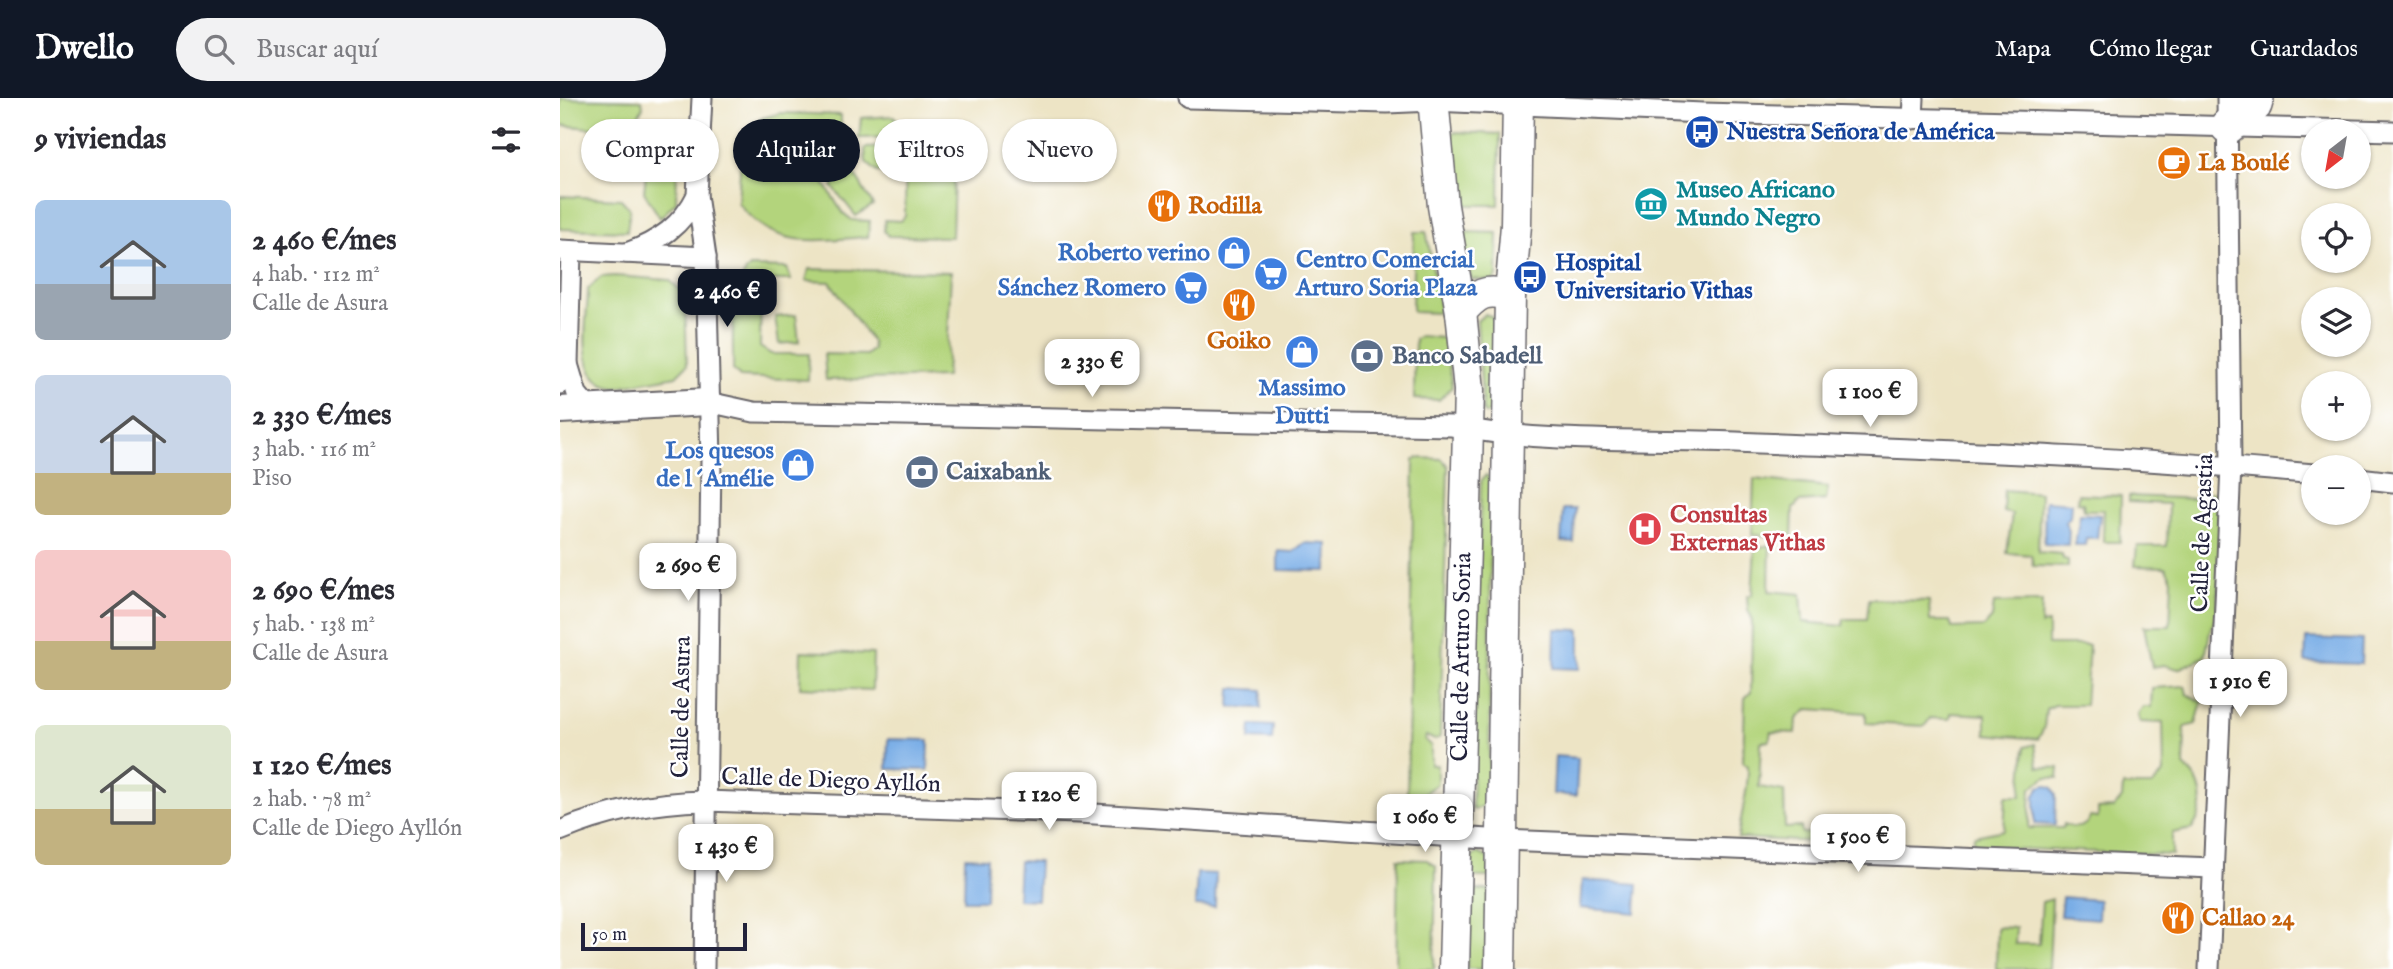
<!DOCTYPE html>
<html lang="es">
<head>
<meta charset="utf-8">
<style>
	body { margin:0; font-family:"IM FELL English",serif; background:#f2f2f3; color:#2b2b33; height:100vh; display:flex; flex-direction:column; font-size:26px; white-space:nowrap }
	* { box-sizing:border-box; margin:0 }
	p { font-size:23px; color:#7c7c81 }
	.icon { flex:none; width:38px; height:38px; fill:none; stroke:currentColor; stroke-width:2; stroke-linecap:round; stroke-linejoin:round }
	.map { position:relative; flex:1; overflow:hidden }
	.sheet { display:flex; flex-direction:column; background:#fff; width:560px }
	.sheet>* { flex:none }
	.top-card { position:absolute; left:21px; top:21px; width:665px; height:63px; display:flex; gap:14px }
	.needle { width:46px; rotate:211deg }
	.buttons { position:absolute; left:1741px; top:21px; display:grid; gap:14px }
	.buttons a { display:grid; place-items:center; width:70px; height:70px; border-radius:50%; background:#fff; box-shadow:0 2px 5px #0004; font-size:35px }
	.scale { position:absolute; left:21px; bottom:18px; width:166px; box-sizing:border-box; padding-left:7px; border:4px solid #22223b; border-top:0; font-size:19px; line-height:24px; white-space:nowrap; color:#22223b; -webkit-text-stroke:5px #fff; paint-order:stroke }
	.price { position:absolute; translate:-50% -60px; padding:0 16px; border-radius:14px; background:#fff; color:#222; font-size:23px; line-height:46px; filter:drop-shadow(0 2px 4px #0008) }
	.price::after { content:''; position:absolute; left:50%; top:42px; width:21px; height:16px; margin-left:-10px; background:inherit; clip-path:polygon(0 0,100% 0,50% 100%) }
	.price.on { background:#111827; color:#fff }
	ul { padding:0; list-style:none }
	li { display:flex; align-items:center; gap:21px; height:175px; padding:0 35px }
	li span { display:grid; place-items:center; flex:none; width:196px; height:140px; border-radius:10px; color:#555 }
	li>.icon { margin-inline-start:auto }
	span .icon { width:84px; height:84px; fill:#fffc; stroke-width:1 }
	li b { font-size:30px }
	h2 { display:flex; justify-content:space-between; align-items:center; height:84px; padding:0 35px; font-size:30px }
	.pill { padding:0 24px; border-radius:32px; background:#fff; box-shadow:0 2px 5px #0004; font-size:24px; line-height:63px }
	.pill.on { background:#111827; color:#fff }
	header { display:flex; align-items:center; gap:42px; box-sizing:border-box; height:98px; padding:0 35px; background:#111827; color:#fff }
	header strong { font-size:33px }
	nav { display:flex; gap:38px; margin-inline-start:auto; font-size:24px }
	.search { width:490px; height:63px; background:#f2f2f3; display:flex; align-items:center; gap:18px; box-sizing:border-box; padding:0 24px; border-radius:38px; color:#7c7c81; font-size:26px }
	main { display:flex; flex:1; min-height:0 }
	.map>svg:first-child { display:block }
</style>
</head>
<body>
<header>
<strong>Dwello</strong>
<div class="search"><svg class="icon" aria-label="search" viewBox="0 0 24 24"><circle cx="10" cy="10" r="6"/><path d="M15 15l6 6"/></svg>Buscar aquí</div>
<nav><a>Mapa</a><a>Cómo llegar</a><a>Guardados</a></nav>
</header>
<main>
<section class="sheet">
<h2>9 viviendas<svg class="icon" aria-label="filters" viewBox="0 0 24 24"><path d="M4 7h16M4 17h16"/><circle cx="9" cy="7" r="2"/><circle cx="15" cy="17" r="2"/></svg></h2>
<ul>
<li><span style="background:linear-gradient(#a9c7e8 60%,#9aa5b1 0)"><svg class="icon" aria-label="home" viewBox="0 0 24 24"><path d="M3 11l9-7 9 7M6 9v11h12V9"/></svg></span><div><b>2 460 €/mes</b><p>4 hab. · 112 m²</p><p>Calle de Asura</p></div></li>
<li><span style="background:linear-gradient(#c9d6e8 70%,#c2b280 0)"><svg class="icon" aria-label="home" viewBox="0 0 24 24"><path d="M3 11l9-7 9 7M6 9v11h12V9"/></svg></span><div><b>2 330 €/mes</b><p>3 hab. · 116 m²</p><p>Piso</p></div></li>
<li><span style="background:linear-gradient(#f6c9c9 65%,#c2b280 0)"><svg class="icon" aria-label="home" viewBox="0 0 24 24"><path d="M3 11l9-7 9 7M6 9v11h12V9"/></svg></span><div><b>2 690 €/mes</b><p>5 hab. · 138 m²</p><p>Calle de Asura</p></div></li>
<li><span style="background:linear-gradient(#dfe7d0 60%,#c2b280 0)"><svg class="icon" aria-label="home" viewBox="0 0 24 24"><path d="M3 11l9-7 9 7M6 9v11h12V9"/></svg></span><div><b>1 120 €/mes</b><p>2 hab. · 78 m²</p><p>Calle de Diego Ayllón</p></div></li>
</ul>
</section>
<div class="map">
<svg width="1833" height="871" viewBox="0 0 1833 871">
	<rect width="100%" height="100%" fill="#fff"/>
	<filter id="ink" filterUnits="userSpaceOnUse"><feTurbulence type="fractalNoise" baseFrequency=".0143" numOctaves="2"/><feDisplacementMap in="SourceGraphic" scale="14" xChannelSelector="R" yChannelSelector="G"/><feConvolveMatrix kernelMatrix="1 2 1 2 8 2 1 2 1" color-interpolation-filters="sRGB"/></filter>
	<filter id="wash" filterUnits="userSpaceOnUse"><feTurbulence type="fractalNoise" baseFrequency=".00686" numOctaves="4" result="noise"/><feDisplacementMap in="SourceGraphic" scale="28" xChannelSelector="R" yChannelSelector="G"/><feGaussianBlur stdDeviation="1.57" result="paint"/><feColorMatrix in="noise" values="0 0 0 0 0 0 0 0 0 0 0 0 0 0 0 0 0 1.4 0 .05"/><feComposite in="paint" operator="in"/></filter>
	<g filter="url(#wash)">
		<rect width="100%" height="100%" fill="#ede4c5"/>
		<!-- green -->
		<g fill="#b3d47c" stroke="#6a7b5c" stroke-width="2">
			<polygon points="0,0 82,2 83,9 69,34 0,27"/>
			<path d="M221 15 281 17V39L241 41 244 52 282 114 292 122 310 123 308 139C254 142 215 153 178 105L182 39 202 20Z"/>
			<path d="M334 18C351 46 366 42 395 45L392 139 328 138 324 133 325 122 341 123 345 118 346 46 339 39 299 40 301 20Z"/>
			<polygon points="105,26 118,32 116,104 100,120 84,94 89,43 93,34"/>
			<polygon points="896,34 940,36 939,107 896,107 891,35"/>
			<polygon points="329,49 339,55 339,74 317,74 306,64 305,50"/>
			<polygon points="292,72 313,107 296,118 272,88"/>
			<polygon points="0,98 61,101 70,111 67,133 0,131"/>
			<polygon points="854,134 866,134 867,137 880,211 877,215 854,214 852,211"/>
			<polygon points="901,134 938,135 937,178 933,183 911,181"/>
			<path d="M190 169 227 170 231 182H205L201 185 200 249 211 256H249L248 282 180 279 173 272C174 241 167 192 190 169Z"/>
			<polygon points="249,171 391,174 386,279 266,282 264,256 306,257 313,251 312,244 270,184 246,183"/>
			<path d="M55 178 109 182 125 196 127 267 116 278 57 289C12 287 28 222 28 191L41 179Z"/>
			<polygon points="925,216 933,219 936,229 934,309 933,313 926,316 923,313 917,223"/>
			<polygon points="236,217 239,244 219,246 215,219"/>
			<polygon points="860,238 882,240 886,245 892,289 879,302 854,301 855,241"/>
			<polygon points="858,360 882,361 888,368 880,639 875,642 866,638 865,642 871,648 871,667 877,667 877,686 863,696 847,697 854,362"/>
			<polygon points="926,377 931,381 929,705 915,712 912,711 921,383"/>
			<polygon points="1194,381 1268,389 1266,402 1239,404 1233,411 1232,439 1192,437"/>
			<polygon points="1444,392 1480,395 1478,454 1502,456 1503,461 1508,462 1508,469 1473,468 1471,457 1447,455 1452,416 1443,414"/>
			<polygon points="1648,395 1663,395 1657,519 1651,529 1645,559 1618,571 1604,567 1592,569 1584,528 1610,528 1612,481 1605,469 1575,468 1577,448 1607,448 1608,406 1569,404 1569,398 1639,401 1638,404 1644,405"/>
			<polygon points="1518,396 1561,398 1560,444 1543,444 1544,412 1524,412 1523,405 1517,404"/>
			<path d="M1210 447 1209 493 1241 496 1243 524 1283 528 1284 521H1307L1309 501 1369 503 1370 523H1390L1392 530 1424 529 1432 520 1434 505 1482 504 1481 527 1488 526V547H1529L1525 607H1495L1486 611 1484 630 1478 641 1426 636V617L1391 615 1390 621 1370 620 1365 628 1306 625V615L1248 611 1237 621 1236 635 1211 634 1209 643 1201 644 1199 689 1224 693 1225 730 1241 729 1242 735 1279 736 1278 745 1178 740C1181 714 1189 693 1188 668L1183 664 1185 600 1191 594 1192 520 1188 512 1187 498 1192 497 1195 450Z"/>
			<polygon points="241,553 313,556 312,592 240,589"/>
			<path d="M1625 588 1627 596 1642 604 1636 626 1625 629 1624 668C1644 684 1647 709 1632 731L1612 735V757L1413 749 1414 738 1444 732 1446 698H1461L1465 649 1475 646 1478 669 1499 670 1498 680 1486 679 1471 690 1469 730H1503L1504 726C1513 731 1526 731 1530 719L1538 720V711L1554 710 1562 700 1563 688H1592L1604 675 1603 625 1580 624 1578 616 1583 609H1591L1592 590Z"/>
			<polygon points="918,755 929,760 930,779 910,779 911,760"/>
			<polygon points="838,761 867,762 876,768 874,871 836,871"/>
			<polygon points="909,792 930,792 928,871 907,871"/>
			<polygon points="1492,801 1489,871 1436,871 1437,829 1456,830 1455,846 1479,846 1482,804"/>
		</g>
		<!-- water -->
		<g fill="#79ade6" stroke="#4e6890" stroke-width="2">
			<polygon points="1485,403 1511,405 1510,419 1505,424 1509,433 1508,447 1484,446"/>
			<polygon points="1003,411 1015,411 1014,445 1001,444"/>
			<polygon points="1520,416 1540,417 1537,440 1526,440 1525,447 1515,447"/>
			<polygon points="744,445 768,446 767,473 718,472 718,453 733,454"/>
			<polygon points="995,531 1020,532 1020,571 994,570"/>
			<polygon points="1746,540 1802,542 1801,566 1745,564"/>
			<polygon points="671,590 702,592 701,610 670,609"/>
			<polygon points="691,627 713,628 712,642 690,641"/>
			<polygon points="328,641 369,642 368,672 327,671"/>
			<polygon points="995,658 1018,660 1016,698 993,696"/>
			<polygon points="1485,687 1493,690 1496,696 1495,727 1475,726 1475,698 1479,689"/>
			<polygon points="405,759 427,760 426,802 404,802"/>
			<polygon points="459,763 479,764 477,802 457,801"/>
			<polygon points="637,775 656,776 655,809 635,808"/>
			<polygon points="1022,782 1078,786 1076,815 1020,810"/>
			<polygon points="1502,799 1539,802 1538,821 1500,818"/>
		</g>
	</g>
	<g filter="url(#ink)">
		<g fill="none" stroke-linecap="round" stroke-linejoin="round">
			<!-- street casing -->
			<g stroke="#69666b" stroke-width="23">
				<g id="street">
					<polyline points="628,0 827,5 873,3 1143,15 1833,33"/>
					<polyline points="1353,21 1354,0"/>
					<polyline points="137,97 142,0"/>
					<polyline points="0,152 146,159"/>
					<path d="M67 155C99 143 122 128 137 97L146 159 151 362 144 871"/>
					<polyline points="8,266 17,296 28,309"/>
					<polyline points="0,286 8,266 11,153"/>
					<path d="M148 304 194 314 891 328C984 346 1082 340 1176 344 1369 352 1562 358 1754 376"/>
					<polyline points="1799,380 1833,384"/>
					<path d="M0 733C47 713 95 704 145 703L519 715 944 742 1653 770"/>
					<polyline points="1649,871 1671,368 1667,0"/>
				</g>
			</g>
			<!-- secondary casing -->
			<g stroke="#69666b" stroke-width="30">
				<polyline id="secondary" points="0,312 148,304"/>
			</g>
			<!-- primary casing -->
			<g stroke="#69666b" stroke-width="33">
				<g id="primary">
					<polyline points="873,0 883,108 901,214 909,292 894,871"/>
					<path d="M901 214C918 195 925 191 950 197"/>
					<polyline points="940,871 950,197 956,127 958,0"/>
				</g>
			</g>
			<!-- highway casing -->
			<g stroke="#69666b" stroke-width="38">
				<polyline id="highway" points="1668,28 1694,7 1696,0"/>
			</g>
			<!-- street -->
			<use href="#street" stroke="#fff" stroke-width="19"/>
			<!-- secondary -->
			<use href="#secondary" stroke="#fff" stroke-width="26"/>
			<!-- primary -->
			<use href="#primary" stroke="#fff" stroke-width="30"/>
			<!-- highway -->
			<use href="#highway" stroke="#fff" stroke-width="35"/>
		</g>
	</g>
	<!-- icons -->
	<defs>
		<g id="bus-disc" transform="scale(1.75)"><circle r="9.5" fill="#1a4fb4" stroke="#fff"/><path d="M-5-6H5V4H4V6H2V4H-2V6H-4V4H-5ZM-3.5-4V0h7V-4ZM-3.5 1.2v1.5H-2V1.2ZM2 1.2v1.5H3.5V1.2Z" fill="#fff"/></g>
		<g id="cafe-disc" transform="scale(1.75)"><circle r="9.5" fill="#e8710a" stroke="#fff"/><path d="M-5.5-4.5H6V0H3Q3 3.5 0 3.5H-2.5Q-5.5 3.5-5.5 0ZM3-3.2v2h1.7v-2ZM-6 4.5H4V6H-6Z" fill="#fff"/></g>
		<g id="museum-disc" transform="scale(1.75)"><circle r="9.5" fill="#0f9aa8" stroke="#fff"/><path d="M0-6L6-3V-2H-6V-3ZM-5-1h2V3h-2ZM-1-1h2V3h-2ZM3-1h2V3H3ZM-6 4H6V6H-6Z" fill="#fff"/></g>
		<g id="restaurant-disc" transform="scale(1.75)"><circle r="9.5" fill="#e8710a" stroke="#fff"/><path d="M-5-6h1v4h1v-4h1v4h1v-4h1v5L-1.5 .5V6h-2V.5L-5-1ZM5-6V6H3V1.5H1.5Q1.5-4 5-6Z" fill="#fff"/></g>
		<g id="shop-disc" transform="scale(1.75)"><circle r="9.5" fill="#3f7fe0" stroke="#fff"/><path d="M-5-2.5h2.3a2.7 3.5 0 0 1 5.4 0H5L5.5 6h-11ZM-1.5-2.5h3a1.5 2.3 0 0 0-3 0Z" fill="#fff"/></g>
		<g id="supermarket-disc" transform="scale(1.75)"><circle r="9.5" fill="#3f7fe0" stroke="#fff"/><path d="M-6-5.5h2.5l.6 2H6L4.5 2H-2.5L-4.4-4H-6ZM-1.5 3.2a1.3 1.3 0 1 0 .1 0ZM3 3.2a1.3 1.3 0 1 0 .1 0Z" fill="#fff"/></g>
		<g id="bank-disc" transform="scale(1.75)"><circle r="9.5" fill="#5c6f8a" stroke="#fff"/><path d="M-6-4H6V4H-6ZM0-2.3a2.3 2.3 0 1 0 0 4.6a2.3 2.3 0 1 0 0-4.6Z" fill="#fff"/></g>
		<g id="hospital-disc" transform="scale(1.75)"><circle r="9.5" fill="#e0444e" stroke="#fff"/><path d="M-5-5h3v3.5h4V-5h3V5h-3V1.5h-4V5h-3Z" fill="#fff"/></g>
	</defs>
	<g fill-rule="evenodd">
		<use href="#bus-disc" x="1142" y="34"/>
		<use href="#cafe-disc" x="1614" y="65"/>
		<use href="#museum-disc" x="1091" y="106"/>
		<use href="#restaurant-disc" x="604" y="108"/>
		<use href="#shop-disc" x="674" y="155"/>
		<use href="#supermarket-disc" x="711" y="176"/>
		<use href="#bus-disc" x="970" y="179"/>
		<use href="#supermarket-disc" x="631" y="190"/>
		<use href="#restaurant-disc" x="679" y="207"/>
		<use href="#shop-disc" x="742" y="254"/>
		<use href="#bank-disc" x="807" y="258"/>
		<use href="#shop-disc" x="238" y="367"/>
		<use href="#bank-disc" x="362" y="374"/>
		<use href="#hospital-disc" x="1085" y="431"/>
		<use href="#restaurant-disc" x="1618" y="820"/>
	</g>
	<g text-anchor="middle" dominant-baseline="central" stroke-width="5" stroke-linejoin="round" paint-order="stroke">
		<!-- transit labels -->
		<g font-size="24" font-weight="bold" fill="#164399" stroke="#fff" text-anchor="start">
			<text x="1166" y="34">Nuestra Señora de América</text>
			<text x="995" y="165">Hospital<tspan x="995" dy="28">Universitario Vithas</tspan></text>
		</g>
		<!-- food labels -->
		<g font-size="24" font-weight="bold" fill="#c56008" stroke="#fff" text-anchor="start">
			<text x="1638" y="65">La Boulé</text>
			<text x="628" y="108">Rodilla</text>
			<text x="679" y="243" text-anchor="middle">Goiko</text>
			<text x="1642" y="820">Callao 24</text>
		</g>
		<!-- culture labels -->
		<g font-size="24" font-weight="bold" fill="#0d838f" stroke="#fff" text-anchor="start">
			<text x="1116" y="92">Museo Africano<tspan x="1116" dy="28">Mundo Negro</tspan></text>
		</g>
		<!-- shop labels -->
		<g font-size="24" font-weight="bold" fill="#366cbe" stroke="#fff" text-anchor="end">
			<text x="650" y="155">Roberto verino</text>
			<text x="736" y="162" text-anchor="start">Centro Comercial<tspan x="736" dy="28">Arturo Soria Plaza</tspan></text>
			<text x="606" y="190">Sánchez Romero</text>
			<text x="742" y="290" text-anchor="middle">Massimo<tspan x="742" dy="28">Dutti</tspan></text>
			<text x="214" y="353">Los quesos<tspan x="214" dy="28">de l´Amélie</tspan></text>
		</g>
		<!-- service labels -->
		<g font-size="24" font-weight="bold" fill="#4e5e75" stroke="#fff" text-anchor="start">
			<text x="832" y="258">Banco Sabadell</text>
			<text x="386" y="374">Caixabank</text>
		</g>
		<!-- health labels -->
		<g font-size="24" font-weight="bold" fill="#be3a42" stroke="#fff" text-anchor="start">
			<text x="1110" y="417">Consultas<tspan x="1110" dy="28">Externas Vithas</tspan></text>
		</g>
		<!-- street labels -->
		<g font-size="24" fill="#22223b" stroke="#fff">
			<text transform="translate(1643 435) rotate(-88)">Calle de Agastia</text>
			<text transform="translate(902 559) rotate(-89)">Calle de Arturo Soria</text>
			<text transform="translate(122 609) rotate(-89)">Calle de Asura</text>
			<text transform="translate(271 683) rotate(2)">Calle de Diego Ayllón</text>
		</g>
	</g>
</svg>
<div class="buttons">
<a><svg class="needle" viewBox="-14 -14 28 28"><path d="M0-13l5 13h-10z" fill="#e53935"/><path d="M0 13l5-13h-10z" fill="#7c7c81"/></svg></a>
<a><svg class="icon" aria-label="locate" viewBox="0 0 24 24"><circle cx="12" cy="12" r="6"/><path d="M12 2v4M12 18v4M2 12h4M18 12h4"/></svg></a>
<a><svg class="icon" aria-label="layers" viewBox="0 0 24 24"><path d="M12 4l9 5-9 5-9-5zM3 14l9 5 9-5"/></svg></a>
<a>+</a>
<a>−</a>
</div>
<div class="scale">50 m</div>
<b class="price on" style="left:167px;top:231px">2 460 €</b>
<b class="price" style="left:532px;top:301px">2 330 €</b>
<b class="price" style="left:1310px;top:331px">1 100 €</b>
<b class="price" style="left:128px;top:505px">2 690 €</b>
<b class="price" style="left:1680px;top:621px">1 910 €</b>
<b class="price" style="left:489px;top:734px">1 120 €</b>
<b class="price" style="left:865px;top:756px">1 060 €</b>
<b class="price" style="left:1298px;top:776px">1 500 €</b>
<b class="price" style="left:166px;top:786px">1 430 €</b>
<div class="top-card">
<a class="pill">Comprar</a>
<a class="pill on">Alquilar</a>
<a class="pill">Filtros</a>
<a class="pill">Nuevo</a>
</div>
</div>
</main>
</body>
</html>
